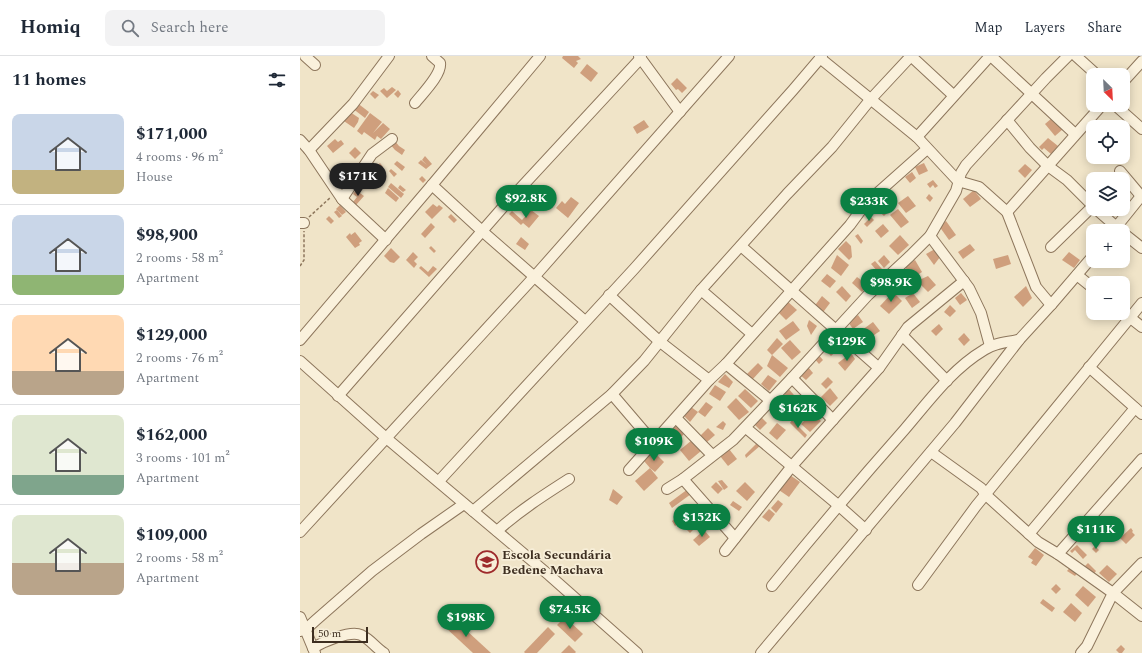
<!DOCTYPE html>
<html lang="en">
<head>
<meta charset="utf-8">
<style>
	body { margin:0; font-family:Spectral,serif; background:#f2f2f3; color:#1f2937; height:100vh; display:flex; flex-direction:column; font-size:15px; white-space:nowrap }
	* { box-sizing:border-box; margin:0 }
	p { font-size:13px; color:#747a83 }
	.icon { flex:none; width:22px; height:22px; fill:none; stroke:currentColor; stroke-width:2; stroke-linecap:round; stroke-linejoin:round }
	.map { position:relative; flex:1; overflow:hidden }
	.side { display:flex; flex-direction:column; background:#fff; width:300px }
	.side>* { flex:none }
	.needle { width:26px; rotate:156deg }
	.buttons { position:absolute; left:786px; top:12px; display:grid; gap:8px }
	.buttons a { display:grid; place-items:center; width:44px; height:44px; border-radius:8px; background:#fff; box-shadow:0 2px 10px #0003; font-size:20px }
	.scale { position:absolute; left:12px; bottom:10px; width:56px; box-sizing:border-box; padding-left:4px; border:2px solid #3d2e20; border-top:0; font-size:11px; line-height:14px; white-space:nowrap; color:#3d2e20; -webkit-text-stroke:3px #f7eed8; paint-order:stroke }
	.price { position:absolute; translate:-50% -34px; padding:0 9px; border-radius:14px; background:#0b8043; color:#fff; font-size:13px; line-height:26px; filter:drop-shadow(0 1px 2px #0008) }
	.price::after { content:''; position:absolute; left:50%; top:24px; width:12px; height:9px; margin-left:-6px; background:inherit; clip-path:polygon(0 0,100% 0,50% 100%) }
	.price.on { background:#222; color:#fff }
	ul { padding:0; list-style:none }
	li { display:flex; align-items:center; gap:12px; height:100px; padding:0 12px }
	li+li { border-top:1px solid #e0e1e3 }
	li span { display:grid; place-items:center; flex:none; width:112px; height:80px; border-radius:8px; color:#555 }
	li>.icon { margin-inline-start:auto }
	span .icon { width:48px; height:48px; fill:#fffc; stroke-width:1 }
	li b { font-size:17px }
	h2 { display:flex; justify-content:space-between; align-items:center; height:48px; padding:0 12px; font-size:17px }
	header { display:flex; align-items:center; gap:24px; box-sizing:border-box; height:56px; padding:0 20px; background:#fff; border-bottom:1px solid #e0e1e3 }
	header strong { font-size:19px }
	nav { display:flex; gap:22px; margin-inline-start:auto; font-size:14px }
	.search { width:280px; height:36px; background:#f2f2f3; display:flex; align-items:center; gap:10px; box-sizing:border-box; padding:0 14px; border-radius:8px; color:#747a83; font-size:15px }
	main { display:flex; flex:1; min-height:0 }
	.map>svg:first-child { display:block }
</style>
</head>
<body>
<header>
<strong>Homiq</strong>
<div class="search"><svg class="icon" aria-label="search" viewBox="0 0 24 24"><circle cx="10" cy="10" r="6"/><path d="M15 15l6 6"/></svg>Search here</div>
<nav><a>Map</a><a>Layers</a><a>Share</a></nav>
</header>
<main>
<section class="side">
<h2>11 homes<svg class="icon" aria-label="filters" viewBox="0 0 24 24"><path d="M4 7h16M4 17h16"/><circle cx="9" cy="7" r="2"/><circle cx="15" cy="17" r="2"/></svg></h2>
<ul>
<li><span style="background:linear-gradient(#c9d6e8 70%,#c2b280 0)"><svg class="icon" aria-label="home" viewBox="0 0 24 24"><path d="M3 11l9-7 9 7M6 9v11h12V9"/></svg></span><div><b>$171,000</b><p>4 rooms · 96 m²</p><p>House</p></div></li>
<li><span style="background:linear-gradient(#c9d6e8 75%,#8fb573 0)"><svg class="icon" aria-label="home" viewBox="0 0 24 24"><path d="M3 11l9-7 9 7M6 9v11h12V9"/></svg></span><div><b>$98,900</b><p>2 rooms · 58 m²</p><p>Apartment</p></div></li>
<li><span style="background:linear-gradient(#ffd9b3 70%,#b9a48a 0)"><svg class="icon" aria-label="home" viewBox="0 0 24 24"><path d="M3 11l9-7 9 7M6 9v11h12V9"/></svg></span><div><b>$129,000</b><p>2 rooms · 76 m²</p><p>Apartment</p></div></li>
<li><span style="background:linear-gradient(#dfe7d0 75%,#7fa58c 0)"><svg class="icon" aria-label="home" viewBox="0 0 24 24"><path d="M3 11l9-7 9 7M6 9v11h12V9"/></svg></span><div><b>$162,000</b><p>3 rooms · 101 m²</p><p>Apartment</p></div></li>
<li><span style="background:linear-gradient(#dfe7d0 60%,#b9a48a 0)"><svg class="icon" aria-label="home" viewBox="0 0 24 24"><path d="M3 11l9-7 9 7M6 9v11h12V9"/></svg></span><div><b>$109,000</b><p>2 rooms · 58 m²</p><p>Apartment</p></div></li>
</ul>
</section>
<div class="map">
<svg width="842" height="597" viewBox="0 0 842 597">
	<rect width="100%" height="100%" fill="#f0e4c8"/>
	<!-- building -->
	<g fill="#cf9f7d">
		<polygon points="263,0 278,0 281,3 276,5 278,7 274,12 262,2"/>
		<polygon points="287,8 298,17 291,26 280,17"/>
		<polygon points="377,22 387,32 382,37 378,33 376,34 371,28"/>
		<polygon points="92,31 96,34 87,42 80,35 84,32 87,35"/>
		<polygon points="98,34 101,38 98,42 94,38"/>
		<polygon points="73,35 79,39 75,43 70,38"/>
		<polygon points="56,46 69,56 65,62 52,52"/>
		<polygon points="50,56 59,62 58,66 54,72 41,63"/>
		<polygon points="70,57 82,66 73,77 83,67 90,73 81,83 77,80 75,84 64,76 62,79 57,75"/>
		<polygon points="752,62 763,73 755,80 745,68"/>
		<polygon points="344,64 349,71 337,78 333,71"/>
		<polygon points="748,82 758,90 751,98 744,92 742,94 739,91"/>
		<polygon points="35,83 38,86 41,84 44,88 33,97 27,90"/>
		<polygon points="94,84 99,90 105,94 102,99 95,94 89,87"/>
		<polygon points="55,91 61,97 55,103 49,97"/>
		<polygon points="125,100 132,108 126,113 118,107 121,104 127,109 122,104"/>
		<polygon points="97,105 105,111 102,115 94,108"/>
		<polygon points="72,107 77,110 80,107 83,111 77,118 69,110"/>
		<polygon points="624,107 628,115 619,119 615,111"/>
		<polygon points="725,108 732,114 725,122 718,115"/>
		<polygon points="68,112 74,118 69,124 65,120 67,118 65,116"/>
		<polygon points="91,113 97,118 94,121 89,115"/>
		<polygon points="612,116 616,122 610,127 605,121"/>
		<polygon points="75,118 82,122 80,125 73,121"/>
		<polygon points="122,120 126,124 123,127 119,123"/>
		<polygon points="633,124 638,130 635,132 633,129 630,132 627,128"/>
		<polygon points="91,127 104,138 101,142 88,131"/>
		<polygon points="100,129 106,134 103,136 98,132"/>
		<polygon points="88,132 99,142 96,146 85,137"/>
		<polygon points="56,134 64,140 56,149 53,146 57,141 53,138"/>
		<polygon points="674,134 681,143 670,151 663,143"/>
		<polygon points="580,138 593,151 584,160 570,147"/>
		<polygon points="629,138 633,142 630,146 626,142"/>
		<polygon points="608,140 616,150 606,157 598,147"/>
		<polygon points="271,141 279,147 268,162 256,152 262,145 265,148"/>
		<polygon points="133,148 137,151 139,149 143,152 132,163 125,156"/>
		<polygon points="40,149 46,156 42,159 36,153"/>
		<polygon points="598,153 609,166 601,172 590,159"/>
		<polygon points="37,154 42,160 39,162 34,156"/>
		<polygon points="231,154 239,160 229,172 223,167 221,169 209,158 212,155 222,164"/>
		<polygon points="151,158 157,164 154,167 148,161"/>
		<polygon points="29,160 34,165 31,168 26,163"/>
		<polygon points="571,161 574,164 567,171 564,168"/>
		<polygon points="646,165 656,179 649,184 639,170"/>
		<polygon points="131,167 135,171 125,182 121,178"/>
		<polygon points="583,168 589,175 581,182 575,175"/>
		<polygon points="55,176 62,185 59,187 60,189 55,192 46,181 50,177 51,179"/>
		<polygon points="558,178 563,185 561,188 555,180"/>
		<polygon points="600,179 609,189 598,199 589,190"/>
		<polygon points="221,181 229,188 225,194 216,188"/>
		<polygon points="546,185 551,190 552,201 549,204 538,193"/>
		<polygon points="670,188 675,194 663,203 658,196"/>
		<polygon points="131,190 136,195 134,197 129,192"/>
		<polygon points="91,192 100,201 94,207 90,206 84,200"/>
		<polygon points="635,193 640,201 634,209 626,198"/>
		<polygon points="113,196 118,201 114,205 117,208 114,212 106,204"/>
		<polygon points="769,196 780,204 774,212 762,204"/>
		<polygon points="537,199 549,209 541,220 531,212"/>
		<polygon points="584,199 590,206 584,212 578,205"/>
		<polygon points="708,199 711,208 696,213 693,203"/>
		<polygon points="615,204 622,216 613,222 605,211"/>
		<polygon points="575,205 582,213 578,216 571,208"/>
		<polygon points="121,210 128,216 133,210 137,213 129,221 119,212"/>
		<polygon points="527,218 536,225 530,232 521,225"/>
		<polygon points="628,220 636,229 628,236 617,225"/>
		<polygon points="557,221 568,229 562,236 552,227"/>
		<polygon points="542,230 551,240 546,246 536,236"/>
		<polygon points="726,230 732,242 723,251 714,241"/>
		<polygon points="593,236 602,245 589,258 580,250"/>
		<polygon points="613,237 620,246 612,252 605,242"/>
		<polygon points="661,237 667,244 660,249 655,242"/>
		<polygon points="522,240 530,247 521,259 513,252"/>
		<polygon points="487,245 497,254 486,264 477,255"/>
		<polygon points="650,249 656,255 650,261 644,256"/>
		<polygon points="558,259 563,266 553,273 548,266"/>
		<polygon points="509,264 517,270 511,279 507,270"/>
		<polygon points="493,265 500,274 486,284 479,275"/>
		<polygon points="573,266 580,275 564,286 558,277"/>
		<polygon points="639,268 643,273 636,280 631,275"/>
		<polygon points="664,277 670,284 664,290 658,283"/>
		<polygon points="477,282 483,288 472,299 488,312 480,321 467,310 472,299 467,294"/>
		<polygon points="536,283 542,290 531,300 525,294"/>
		<polygon points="490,284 501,296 492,304 481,292"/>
		<polygon points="517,297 523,304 519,308 513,301"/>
		<polygon points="551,297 555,303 545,315 538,307"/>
		<polygon points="458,307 463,312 452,324 447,318"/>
		<polygon points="508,311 513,317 506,324 500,319"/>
		<polygon points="425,318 433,326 429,332 418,326"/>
		<polygon points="468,319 477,325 469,335 461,328"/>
		<polygon points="528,321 533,326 526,333 521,328"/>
		<polygon points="415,329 426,336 420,345 409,338"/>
		<polygon points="488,332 499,345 494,350 483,336"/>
		<polygon points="530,332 538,342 530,350 521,341"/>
		<polygon points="445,333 458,345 451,352 438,340"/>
		<polygon points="436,342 449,356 439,364 427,351"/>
		<polygon points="503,345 509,352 502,359 496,352"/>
		<polygon points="406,346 413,351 405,361 398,356"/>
		<polygon points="391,351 398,356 390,366 384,360"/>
		<polygon points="512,357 521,365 510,376 501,368"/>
		<polygon points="460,360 467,367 460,374 453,367"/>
		<polygon points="492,364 507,379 505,382 490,367"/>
		<polygon points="423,365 426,368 423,374 416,371"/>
		<polygon points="477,367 486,374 477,384 469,377"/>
		<polygon points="377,369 385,377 374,388 366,380"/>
		<polygon points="408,372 415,379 407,386 400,380"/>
		<polygon points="392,384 401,395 389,405 380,394"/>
		<polygon points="458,386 461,389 446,402 445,399"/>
		<polygon points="429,393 437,403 428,410 420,400"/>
		<polygon points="353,395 364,406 355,416 350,412 344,405"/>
		<polygon points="350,412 358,422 344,435 335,425"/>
		<polygon points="487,417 500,426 489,441 476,432"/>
		<polygon points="422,424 428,431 424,434 418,425"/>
		<polygon points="416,426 423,433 418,438 411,431"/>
		<polygon points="445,426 455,436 447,445 436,435"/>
		<polygon points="313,433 323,441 317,449 309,444"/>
		<polygon points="388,433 391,438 372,452 369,447"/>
		<polygon points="478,444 483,448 476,457 471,452"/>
		<polygon points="433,445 442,451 439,455 430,449"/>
		<polygon points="392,451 396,456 375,470 372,465"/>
		<polygon points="469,453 475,458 469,466 462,461"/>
		<polygon points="407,457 413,463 403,472 397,466"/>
		<polygon points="798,462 810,475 799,485 787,472"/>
		<polygon points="394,466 397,470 390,477 386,473"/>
		<polygon points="831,472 833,475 832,476 835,479 826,488 820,482"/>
		<polygon points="404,474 410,481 399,490 393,484"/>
		<polygon points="777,489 787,499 783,503 775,494 772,497 770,495"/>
		<polygon points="795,490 799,494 796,497 792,493"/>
		<polygon points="735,492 744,499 736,510 731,507 733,504 728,501"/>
		<polygon points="788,507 796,515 793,519 784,511"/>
		<polygon points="807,509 817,518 809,526 799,517"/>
		<polygon points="771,510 778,516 775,520 767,515"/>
		<polygon points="756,528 761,533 756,538 751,533"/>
		<polygon points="783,530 796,541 788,551 775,539"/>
		<polygon points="743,543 755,552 752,556 740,547"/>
		<polygon points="771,547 782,557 775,566 763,556"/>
		<polygon points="265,561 283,578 275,586 257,569"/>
		<polygon points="154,563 191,597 173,597 146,572"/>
		<polygon points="248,571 255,578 237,597 225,597 224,596"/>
		<polygon points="269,589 276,596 275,597 261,597"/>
		<polygon points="821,589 825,593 822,597 819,597 816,594"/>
	</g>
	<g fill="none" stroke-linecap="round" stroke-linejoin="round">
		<!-- minor casing -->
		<g stroke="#8d765c" stroke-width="12">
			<g id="minor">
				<polyline points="5,0 15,9"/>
				<polyline points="339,0 380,56"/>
				<polyline points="611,0 653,39"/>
				<polyline points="691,0 775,78"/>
				<polyline points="776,0 797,19"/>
				<polyline points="520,2 617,81 658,125 679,131 707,156 736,231 751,249"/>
				<polyline points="823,26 842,5"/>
				<path d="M115 47C123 37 142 18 140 7L132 0"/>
				<polyline points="815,49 842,73"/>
				<polyline points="707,64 730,92 748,110 767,124 793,150"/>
				<polyline points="617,81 690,0"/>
				<polyline points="0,84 9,94 42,143 86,184"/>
				<polyline points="9,94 53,48 89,0"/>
				<polyline points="820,115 841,140"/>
				<polyline points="132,129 182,175 285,265"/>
				<polyline points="42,143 72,98 92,83"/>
				<polyline points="796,153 820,174"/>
				<polyline points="707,156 802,49"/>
				<polyline points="0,167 4,167"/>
				<polyline points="813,175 842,139"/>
				<polyline points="823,177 842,192"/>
				<polyline points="630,180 669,232 681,257 690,290"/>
				<polyline points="441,190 579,312"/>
				<polyline points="751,191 793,150"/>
				<polyline points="777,219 793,232"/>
				<polyline points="401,234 452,278"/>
				<polyline points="309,239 359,285 409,324"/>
				<polyline points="823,256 842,271"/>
				<polyline points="602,279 647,325"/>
				<polyline points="0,284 132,129 240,0"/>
				<polyline points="0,305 85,381 249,519 337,597"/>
				<polyline points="426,308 471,345"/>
				<polyline points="789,311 842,358"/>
				<polyline points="492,322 533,364"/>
				<polyline points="312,338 353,386"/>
				<polyline points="38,340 204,150 341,2"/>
				<polyline points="376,362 412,399"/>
				<polyline points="446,372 538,449 566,474"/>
				<polyline points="631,396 681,432 686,439 738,486 758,498 813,537 842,560"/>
				<polyline points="329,414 409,324 426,308 550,169 561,154 573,141 627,93"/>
				<polyline points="383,423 435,482"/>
				<polyline points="139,425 334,213 493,34 522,0"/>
				<polyline points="367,433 383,423 433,384 492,322 568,239 610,200 630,180 656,135 661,117 666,109 746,22 768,0"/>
				<polyline points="173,455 312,338 344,305 401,234 487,138 532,91 570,44 611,0"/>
				<path d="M197 475C219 455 244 439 269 423"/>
				<polyline points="0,476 235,220 429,0"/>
				<polyline points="729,478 835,352"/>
				<polyline points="425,495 492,410 579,312 608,271 664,225"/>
				<polyline points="758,498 842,403"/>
				<polyline points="618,529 676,450 842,247"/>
				<path d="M472 530C515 477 559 425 605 373 629 345 652 313 684 294 694 287 707 286 719 284"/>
				<polyline points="0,561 15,597"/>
				<polyline points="0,575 6,573 16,564 72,515 121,478 164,448"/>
				<path d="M13 592C23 586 50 574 61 579 70 583 76 592 84 597"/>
				<polyline points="461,597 655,367 719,284 751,249 793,200"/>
				<polyline points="781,597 787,590 813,537 842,507"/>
			</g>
		</g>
		<!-- path -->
		<g stroke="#8d765c" stroke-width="1.5" stroke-dasharray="3 2" stroke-linecap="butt">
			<polyline points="9,161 31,141"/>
			<polyline points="0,210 4,204 4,175"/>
		</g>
		<!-- minor -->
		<use href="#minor" stroke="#faf1dc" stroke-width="10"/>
	</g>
	<!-- icons -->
	<defs>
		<g id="school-ring" transform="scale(1.15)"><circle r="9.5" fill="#f7eed8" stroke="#9e2a2b" stroke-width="1.5"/><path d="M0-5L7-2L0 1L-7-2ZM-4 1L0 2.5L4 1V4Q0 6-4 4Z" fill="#9e2a2b"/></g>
	</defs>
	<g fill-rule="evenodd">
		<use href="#school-ring" x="187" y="506"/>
	</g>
	<g text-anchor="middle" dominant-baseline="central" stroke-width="3.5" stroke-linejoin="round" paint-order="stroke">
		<!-- poi labels -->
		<g font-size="13" font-weight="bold" fill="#3d2e20" stroke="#f7eed8" text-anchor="start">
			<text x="202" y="499">Escola Secundária<tspan x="202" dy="15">Bedene Machava</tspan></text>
		</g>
	</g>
</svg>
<div class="buttons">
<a><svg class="needle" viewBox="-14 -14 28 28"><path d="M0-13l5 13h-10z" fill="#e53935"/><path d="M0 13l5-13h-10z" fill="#747a83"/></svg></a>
<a><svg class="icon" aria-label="locate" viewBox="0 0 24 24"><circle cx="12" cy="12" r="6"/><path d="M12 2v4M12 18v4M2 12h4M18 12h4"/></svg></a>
<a><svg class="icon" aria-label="layers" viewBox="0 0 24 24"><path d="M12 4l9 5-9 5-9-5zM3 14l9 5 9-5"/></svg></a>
<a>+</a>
<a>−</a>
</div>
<div class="scale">50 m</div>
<b class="price on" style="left:58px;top:141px">$171K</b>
<b class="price" style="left:226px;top:163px">$92.8K</b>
<b class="price" style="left:569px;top:166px">$233K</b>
<b class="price" style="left:591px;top:247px">$98.9K</b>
<b class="price" style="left:547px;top:306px">$129K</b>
<b class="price" style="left:498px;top:373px">$162K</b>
<b class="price" style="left:354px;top:406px">$109K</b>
<b class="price" style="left:402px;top:482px">$152K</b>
<b class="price" style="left:796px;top:494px">$111K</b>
<b class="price" style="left:270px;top:574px">$74.5K</b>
<b class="price" style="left:166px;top:582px">$198K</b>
</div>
</main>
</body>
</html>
